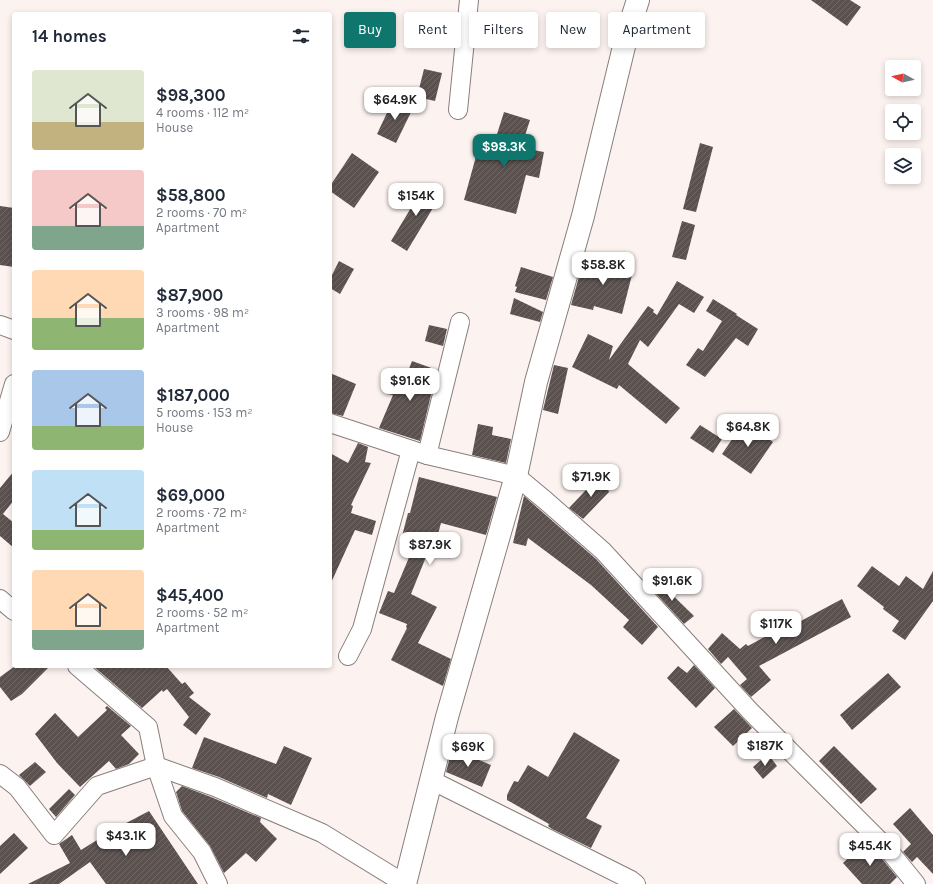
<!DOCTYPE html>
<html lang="en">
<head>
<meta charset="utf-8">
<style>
	body { margin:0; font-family:Karla,sans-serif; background:#f6f6f7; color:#1f2937; height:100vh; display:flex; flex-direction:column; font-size:15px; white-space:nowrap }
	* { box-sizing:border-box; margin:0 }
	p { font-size:13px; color:#747a83 }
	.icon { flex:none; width:22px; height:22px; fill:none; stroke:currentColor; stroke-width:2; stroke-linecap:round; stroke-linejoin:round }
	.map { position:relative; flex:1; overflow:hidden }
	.side { position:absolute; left:12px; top:12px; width:320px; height:656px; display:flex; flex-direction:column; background:#fff; border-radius:4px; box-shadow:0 2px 6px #0003 }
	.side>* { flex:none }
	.hud { position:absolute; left:344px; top:12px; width:380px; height:36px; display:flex; gap:8px }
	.needle { width:26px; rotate:278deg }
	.buttons { position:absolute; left:885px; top:60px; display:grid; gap:8px }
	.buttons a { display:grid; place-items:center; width:36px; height:36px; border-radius:4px; background:#fff; box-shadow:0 2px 6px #0003; font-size:20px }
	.price { position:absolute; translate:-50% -34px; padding:0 9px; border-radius:8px; background:#fff; color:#222; font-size:13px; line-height:26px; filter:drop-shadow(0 1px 2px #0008) }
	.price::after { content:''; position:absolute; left:50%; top:24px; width:12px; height:9px; margin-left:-6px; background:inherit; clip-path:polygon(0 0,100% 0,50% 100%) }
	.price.active { background:#0f766e; color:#fff }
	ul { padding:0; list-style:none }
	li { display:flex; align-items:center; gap:12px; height:100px; padding:0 20px }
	li span { display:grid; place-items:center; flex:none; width:112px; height:80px; border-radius:4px; color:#555 }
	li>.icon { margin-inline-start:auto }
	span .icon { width:48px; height:48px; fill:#fffc; stroke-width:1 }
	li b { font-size:17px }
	h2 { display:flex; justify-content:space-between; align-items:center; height:48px; padding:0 20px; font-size:17px }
	.tag { padding:0 14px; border-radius:4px; background:#fff; box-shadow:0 2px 6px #0003; font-size:14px; line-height:36px }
	.tag.active { background:#0f766e; color:#fff }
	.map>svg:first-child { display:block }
</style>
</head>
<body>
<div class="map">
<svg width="933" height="884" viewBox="0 0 933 884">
	<defs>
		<pattern id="building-hatch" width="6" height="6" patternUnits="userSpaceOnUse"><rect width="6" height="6" fill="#5b5250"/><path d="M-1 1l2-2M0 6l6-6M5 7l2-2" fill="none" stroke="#706967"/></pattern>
	</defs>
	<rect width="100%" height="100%" fill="#fcf2ef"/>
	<!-- building -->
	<g fill="url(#building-hatch)">
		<polygon points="811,0 850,0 861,7 847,26"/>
		<polygon points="433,30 455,31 454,44 433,43"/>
		<polygon points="424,69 442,73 435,101 417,97"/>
		<polygon points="394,98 413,108 396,143 377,134"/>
		<polygon points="504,112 530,120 521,148 544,152 539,178 526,175 516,214 464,200 478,149 491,153"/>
		<polygon points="700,143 713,147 696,212 683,209"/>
		<polygon points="352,153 379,172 354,208 330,191 330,186"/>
		<polygon points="426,183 442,193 407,251 391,241"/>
		<polygon points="0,206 14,208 14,267 0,265"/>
		<polygon points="682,221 695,225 686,260 672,257"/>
		<polygon points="584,259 616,267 617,262 634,267 622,314 594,306 593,310 571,305"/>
		<polygon points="339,261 354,269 340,294 330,288 330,279"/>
		<polygon points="521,267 553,277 546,300 515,292 517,287 515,286"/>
		<polygon points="677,281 704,297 694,313 679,304 648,347 640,340 628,364 680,408 666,424 619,385 617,389 572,367 588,334 613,346 609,360 648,306 654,310 653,312 657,315"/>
		<polygon points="514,298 543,312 540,322 510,314"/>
		<polygon points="713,299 737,314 736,315 758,329 748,346 736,338 705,377 686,365 698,348 703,351 722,321 706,311"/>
		<polygon points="429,325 447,329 443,346 425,341"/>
		<polygon points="412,361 437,370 420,441 379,428 393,395 387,394 391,379 404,382"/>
		<polygon points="554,365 568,368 558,414 543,410"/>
		<polygon points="330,373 356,384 343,416 330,413"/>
		<polygon points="744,422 773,442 751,474 722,454"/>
		<polygon points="478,424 493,427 492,435 511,439 506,463 472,455"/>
		<polygon points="700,425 722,439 713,453 690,438"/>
		<polygon points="358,443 368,447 365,462 371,463 351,505 353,506 351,513 376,521 372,535 355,530 330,585 330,453 348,463"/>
		<polygon points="14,471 14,500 3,514 14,523 14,548 0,536 0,488"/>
		<polygon points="602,473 609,492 583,519 569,508"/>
		<polygon points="419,477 497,497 486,535 441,523 433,553 428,552 411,594 437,607 418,643 451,659 443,686 391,660 407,628 406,627 407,624 379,613 388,591 394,593 413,548 400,544 408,513 410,513"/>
		<polygon points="524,496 596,559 658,627 642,645 623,627 629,620 591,585 528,538 526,546 513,543"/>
		<polygon points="872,566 899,586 906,576 923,589 933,571 933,601 905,640 892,631 899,621 883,609 884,607 857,586"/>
		<polygon points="656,579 694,616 684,624 649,586"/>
		<polygon points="842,599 851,617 759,666 771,680 751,697 740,685 747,679 728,657 721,664 708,649 722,633 740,649 746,644 748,646 783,627 784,629 798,620 799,622"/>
		<polygon points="694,665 715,688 696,708 667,678 678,666 687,673"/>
		<polygon points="15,666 50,666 22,694 11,701 0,687 0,677"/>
		<polygon points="93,666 166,666 182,684 185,682 194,693 189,697 211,714 196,735 183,725 189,717 167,689 163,692 162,690 142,708"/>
		<polygon points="888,673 901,687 852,730 840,715"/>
		<polygon points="107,706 131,726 121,735 139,754 129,764 116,769 109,761 80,787 57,763 35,734 55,713 78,737 107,710 105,708"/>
		<polygon points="734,709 752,728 733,746 714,727"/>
		<polygon points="574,732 620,760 586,818 602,826 591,848 552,829 548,826 549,824 507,800 507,795 514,781 518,782 528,765 548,777"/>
		<polygon points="204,737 276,764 284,746 312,758 291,805 268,794 267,798 219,777 192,768"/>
		<polygon points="834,746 877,789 861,804 819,761"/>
		<polygon points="452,749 491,765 482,787 446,772"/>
		<polygon points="768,754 777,766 763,779 753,767"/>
		<polygon points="35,762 46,772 30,786 19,775"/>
		<polygon points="182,786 211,797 261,818 260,822 277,839 256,862 246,853 224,873 210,846 182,811 176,792"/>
		<polygon points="69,789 75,795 56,817 49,809"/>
		<polygon points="910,808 933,835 933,874 917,857 912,862 903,852 911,844 893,824"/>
		<polygon points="149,811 198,884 106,884 90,862 59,884 28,884 70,863 59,844 72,835 81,850 113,830"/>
		<polygon points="14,833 28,848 0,874 0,846"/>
		<polygon points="866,842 878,854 897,877 890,884 862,884 843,863"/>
	</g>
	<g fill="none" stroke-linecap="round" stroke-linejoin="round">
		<!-- minor casing -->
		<g stroke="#887e7c" stroke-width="20">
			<g id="minor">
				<polyline points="458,110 469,0"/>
				<polyline points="0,325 14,330"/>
				<polyline points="330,423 427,455 516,476 546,501 603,551 750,711 886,847 916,884"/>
				<polyline points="0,432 14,384"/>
				<polyline points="427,455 460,322"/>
				<polyline points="0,599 14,611"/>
				<polyline points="348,656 362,629 411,450"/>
				<polyline points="77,666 148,727 156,766 173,816 202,852 218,884"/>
				<polyline points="0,774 17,787 54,835 97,786 156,766 215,787 322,833 405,884"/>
				<polyline points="431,780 631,880 636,884"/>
			</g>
		</g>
		<!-- tertiary casing -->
		<g stroke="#887e7c" stroke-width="24">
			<polyline id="tertiary" points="405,884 447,717 516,476 536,382 583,216 627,34 638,0"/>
		</g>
		<!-- minor -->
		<use href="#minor" stroke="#fff" stroke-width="18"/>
		<!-- tertiary -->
		<use href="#tertiary" stroke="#fff" stroke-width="22"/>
	</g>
</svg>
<div class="buttons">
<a><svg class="needle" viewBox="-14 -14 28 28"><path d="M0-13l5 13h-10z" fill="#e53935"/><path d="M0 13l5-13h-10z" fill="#747a83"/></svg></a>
<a><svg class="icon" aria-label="locate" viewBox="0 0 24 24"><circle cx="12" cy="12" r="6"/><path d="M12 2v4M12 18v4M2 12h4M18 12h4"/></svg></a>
<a><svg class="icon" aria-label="layers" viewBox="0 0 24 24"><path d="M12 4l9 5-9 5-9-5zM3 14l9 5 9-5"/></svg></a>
</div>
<b class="price" style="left:395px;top:121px">$64.9K</b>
<b class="price active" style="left:504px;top:168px">$98.3K</b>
<b class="price" style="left:416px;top:217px">$154K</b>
<b class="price" style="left:603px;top:286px">$58.8K</b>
<b class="price" style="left:410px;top:402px">$91.6K</b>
<b class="price" style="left:748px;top:448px">$64.8K</b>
<b class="price" style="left:591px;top:498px">$71.9K</b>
<b class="price" style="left:430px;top:566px">$87.9K</b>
<b class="price" style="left:672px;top:602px">$91.6K</b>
<b class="price" style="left:776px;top:645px">$117K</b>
<b class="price" style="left:765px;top:767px">$187K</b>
<b class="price" style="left:468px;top:768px">$69K</b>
<b class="price" style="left:126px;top:857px">$43.1K</b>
<b class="price" style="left:870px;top:867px">$45.4K</b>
<div class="hud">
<a class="tag active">Buy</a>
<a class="tag">Rent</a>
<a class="tag">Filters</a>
<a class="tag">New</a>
<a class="tag">Apartment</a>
</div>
<section class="side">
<h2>14 homes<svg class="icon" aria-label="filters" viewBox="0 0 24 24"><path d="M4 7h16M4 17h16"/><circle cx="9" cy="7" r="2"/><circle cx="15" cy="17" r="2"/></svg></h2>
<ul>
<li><span style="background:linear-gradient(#dfe7d0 65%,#c2b280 0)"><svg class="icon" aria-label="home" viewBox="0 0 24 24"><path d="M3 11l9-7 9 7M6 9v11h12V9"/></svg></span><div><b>$98,300</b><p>4 rooms · 112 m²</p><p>House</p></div></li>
<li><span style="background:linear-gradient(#f6c9c9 70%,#7fa58c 0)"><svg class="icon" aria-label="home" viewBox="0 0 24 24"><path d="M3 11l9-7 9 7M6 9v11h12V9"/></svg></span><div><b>$58,800</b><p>2 rooms · 70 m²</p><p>Apartment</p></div></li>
<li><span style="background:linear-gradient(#ffd9b3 60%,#8fb573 0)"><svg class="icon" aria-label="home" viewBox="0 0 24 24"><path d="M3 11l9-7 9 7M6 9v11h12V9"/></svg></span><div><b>$87,900</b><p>3 rooms · 98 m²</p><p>Apartment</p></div></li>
<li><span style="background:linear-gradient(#a9c7e8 70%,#8fb573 0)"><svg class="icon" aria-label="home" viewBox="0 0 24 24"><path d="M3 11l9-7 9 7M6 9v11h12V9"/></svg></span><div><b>$187,000</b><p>5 rooms · 153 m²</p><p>House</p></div></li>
<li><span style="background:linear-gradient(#bfe0f5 75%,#8fb573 0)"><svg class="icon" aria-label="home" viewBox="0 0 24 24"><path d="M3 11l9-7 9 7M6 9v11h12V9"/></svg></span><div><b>$69,000</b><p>2 rooms · 72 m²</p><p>Apartment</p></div></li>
<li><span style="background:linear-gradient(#ffd9b3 75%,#7fa58c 0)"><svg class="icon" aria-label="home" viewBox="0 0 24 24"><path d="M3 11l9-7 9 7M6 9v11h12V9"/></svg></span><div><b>$45,400</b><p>2 rooms · 52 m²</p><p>Apartment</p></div></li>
</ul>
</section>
</div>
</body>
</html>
